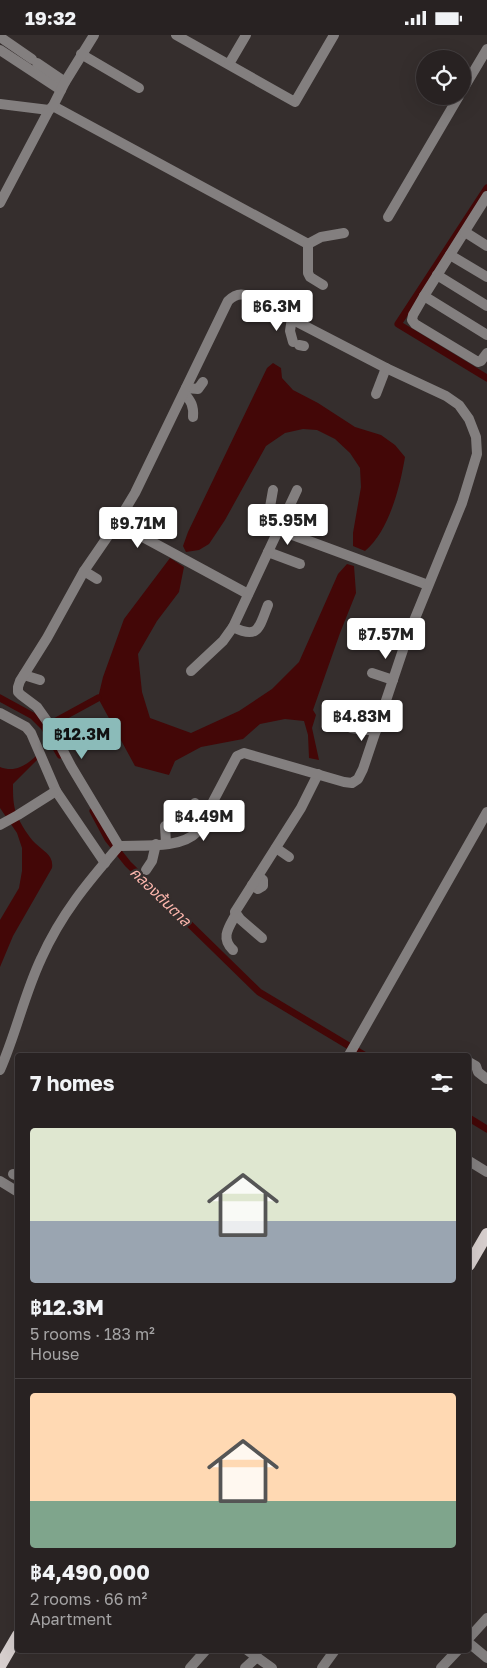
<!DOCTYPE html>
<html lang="en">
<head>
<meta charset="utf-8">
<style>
	body { margin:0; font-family:"Golos Text","Noto Sans Thai",sans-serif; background:#342f2f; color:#f1f3f6; height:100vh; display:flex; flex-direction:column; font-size:19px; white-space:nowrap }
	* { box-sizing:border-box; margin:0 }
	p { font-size:16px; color:#a5a4a5 }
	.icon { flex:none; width:28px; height:28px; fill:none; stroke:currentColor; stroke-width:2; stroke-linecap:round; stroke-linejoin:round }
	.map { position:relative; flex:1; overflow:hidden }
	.side { position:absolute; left:15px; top:1018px; width:456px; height:600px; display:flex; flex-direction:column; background:#282222; border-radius:5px; box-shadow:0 5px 20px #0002,0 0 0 1px #443f40 }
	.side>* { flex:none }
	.buttons { position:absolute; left:416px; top:15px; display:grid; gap:10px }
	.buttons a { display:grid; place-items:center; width:55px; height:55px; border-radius:50%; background:#282222; box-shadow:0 5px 20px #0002,0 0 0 1px #443f40; font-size:25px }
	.price { position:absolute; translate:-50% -42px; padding:0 11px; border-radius:5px; background:#fff; color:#222; font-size:16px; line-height:32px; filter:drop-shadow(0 1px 2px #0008) }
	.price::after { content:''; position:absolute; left:50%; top:30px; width:15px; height:11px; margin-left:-8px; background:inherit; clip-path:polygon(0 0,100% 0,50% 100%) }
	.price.current { background:#8bbbb9; color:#111 }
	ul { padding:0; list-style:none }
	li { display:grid; align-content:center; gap:10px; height:265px; padding:0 15px }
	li+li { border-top:1px solid #443f40 }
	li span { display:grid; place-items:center; height:155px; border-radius:5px; color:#555 }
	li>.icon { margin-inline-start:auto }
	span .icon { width:90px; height:90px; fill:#fffc; stroke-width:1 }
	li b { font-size:21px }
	h2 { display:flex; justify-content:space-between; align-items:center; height:60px; padding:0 15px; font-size:21px }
	.status { display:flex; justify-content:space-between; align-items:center; height:35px; padding:0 25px; background:#282222; direction:ltr }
	.status svg { height:14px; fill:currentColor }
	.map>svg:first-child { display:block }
</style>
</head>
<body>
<div class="status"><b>19:32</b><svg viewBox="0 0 49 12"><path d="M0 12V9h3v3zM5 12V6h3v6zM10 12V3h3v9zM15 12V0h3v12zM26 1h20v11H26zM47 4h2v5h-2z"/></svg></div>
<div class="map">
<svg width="487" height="1633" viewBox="0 0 487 1633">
	<rect width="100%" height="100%" fill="#352e2d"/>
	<!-- water -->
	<g fill="#430707">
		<path d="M273 328 281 333 282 343 293 355 318 368 355 392 381 400 395 410 405 422C400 452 389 496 365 516L353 511V498L361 452 360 433 350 418 335 404 317 395 303 394 285 398 266 411 225 485 209 509 199 515 186 517 183 511 188 497 267 333Z"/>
		<polygon points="170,523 184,532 179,557 157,586 138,619 142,657 150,683 191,698 239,676 272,654 299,627 338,539 347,529 354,531 356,558 340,598 313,675 316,680 312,693 319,725 309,723 308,700 304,686 285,684 260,689 243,704 201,712 175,726 169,740 135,731 98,663 103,642 124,584"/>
		<path d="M37 720 39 723 13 749C13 761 13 770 17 781 21 789 28 801 35 808 43 816 54 820 52 833L13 901 0 932V885L19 853 22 836V813L17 798 0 773V732C15 738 27 730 37 720Z"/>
	</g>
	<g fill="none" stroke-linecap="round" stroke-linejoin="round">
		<!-- canal -->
		<g stroke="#430707" stroke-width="7">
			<polyline points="487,153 398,289 487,343"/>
			<polyline points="0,663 33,681 44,692 60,720"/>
			<polyline points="56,686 98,663"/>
			<polyline points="93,776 108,804 128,829 259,957 364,1020"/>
			<polyline points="469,1083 487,1094"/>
		</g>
		<!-- minor -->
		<g stroke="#837f7f" stroke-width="10">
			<polyline points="176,0 295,67 334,0"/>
			<polyline points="0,2 32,24"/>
			<polyline points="0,15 61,55"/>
			<polyline points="81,19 139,53"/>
			<polyline points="37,28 65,47"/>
			<polyline points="229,29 246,0"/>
			<polyline points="462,56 487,14"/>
			<polyline points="0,69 49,75"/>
			<polyline points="53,71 308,209 308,238 310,242 323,250"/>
			<polyline points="487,161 424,261 413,280 412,285 415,289 478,327 481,326 487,318"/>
			<polyline points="0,168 49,75 53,71 65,47 94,0"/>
			<polyline points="388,182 459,61"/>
			<polyline points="465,197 487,211"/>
			<polyline points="308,209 321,202 344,198"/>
			<polyline points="450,220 487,242"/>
			<polyline points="437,240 487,271"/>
			<polyline points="424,261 487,300"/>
			<polyline points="292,283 290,296 293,307"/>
			<polyline points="299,310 304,311"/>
			<polyline points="186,353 198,354 203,347"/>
			<path d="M184 358C191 366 194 371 193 382"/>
			<polyline points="376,359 386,333"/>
			<polyline points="273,455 270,472 271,475 286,481"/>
			<polyline points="117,488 248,559"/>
			<polyline points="279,495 428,550"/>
			<polyline points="268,517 300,529"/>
			<polyline points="84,536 97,544"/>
			<path d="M233 592C259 605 259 592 268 570"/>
			<polyline points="191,636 223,606 233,592 297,455"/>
			<polyline points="372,638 393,645"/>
			<polyline points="24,640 40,645"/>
			<polyline points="0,678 26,692 31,698 56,756 105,828"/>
			<polyline points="351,693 376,696"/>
			<polyline points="195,768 191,775 191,780 200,790"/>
			<polyline points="0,790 18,780 56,756"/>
			<polyline points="165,791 166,808"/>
			<polyline points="276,813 289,822"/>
			<polyline points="146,835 152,826 156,809"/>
			<polyline points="252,850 258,854 263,851 263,845 258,841"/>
			<polyline points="262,903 240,884 235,877 301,773 318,739"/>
			<path d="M233 915C220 903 229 892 236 879"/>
			<polyline points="349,1020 487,777"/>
			<polyline points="469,1027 476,1031 478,1037 487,1044"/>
			<path d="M0 1035C16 999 24 960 41 924 61 879 88 847 119 811 142 810 181 814 197 797L237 721 244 718 344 747 352 748 358 744 363 734 407 603 462 468 477 419 476 402 469 384 459 370 446 361 386 333 245 260C238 258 233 261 228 266L135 458 117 488 84 536 47 603 20 646 18 652V657L21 660 37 672 49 689 71 731 119 811"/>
			<polyline points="469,1126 487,1137"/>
			<polyline points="13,1139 18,1141"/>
			<polyline points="0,1146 18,1157"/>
			<polyline points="469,1603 487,1583"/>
			<polyline points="469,1608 487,1623"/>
			<polyline points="247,1615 272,1633"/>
			<polyline points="190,1633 206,1615"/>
			<polyline points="245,1633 257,1622"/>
			<polyline points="322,1633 335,1615"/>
			<polyline points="441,1633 458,1615"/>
		</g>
		<!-- major -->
		<g stroke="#d7cfce" stroke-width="12">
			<polyline points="469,1230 487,1199"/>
			<polyline points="0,1631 18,1600"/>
		</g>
	</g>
	<g text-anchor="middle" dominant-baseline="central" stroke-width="4.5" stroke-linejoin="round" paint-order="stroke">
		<!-- water labels -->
		<g font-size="15" font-style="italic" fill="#feb7ae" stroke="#352e2d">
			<text transform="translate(161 861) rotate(44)">คลองต้นตาล</text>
		</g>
	</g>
</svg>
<div class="buttons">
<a><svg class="icon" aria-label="locate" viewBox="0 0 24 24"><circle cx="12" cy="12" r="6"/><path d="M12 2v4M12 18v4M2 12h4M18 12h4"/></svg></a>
</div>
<b class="price" style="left:277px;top:297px">฿6.3M</b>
<b class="price" style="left:288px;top:511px">฿5.95M</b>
<b class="price" style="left:138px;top:514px">฿9.71M</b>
<b class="price" style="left:386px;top:625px">฿7.57M</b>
<b class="price" style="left:362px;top:707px">฿4.83M</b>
<b class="price current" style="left:82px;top:725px">฿12.3M</b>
<b class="price" style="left:204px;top:807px">฿4.49M</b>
<section class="side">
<h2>7 homes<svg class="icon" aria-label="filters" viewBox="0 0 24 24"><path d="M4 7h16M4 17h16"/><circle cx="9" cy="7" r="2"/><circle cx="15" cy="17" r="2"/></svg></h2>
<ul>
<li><span style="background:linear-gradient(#dfe7d0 60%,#9aa5b1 0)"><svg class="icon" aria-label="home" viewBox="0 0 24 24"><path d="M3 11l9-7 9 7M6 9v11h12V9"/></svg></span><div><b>฿12.3M</b><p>5 rooms · 183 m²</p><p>House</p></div></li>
<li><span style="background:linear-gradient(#ffd9b3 70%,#7fa58c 0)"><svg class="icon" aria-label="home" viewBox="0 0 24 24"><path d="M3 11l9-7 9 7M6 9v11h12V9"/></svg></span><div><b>฿4,490,000</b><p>2 rooms · 66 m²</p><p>Apartment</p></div></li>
</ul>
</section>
</div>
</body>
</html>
